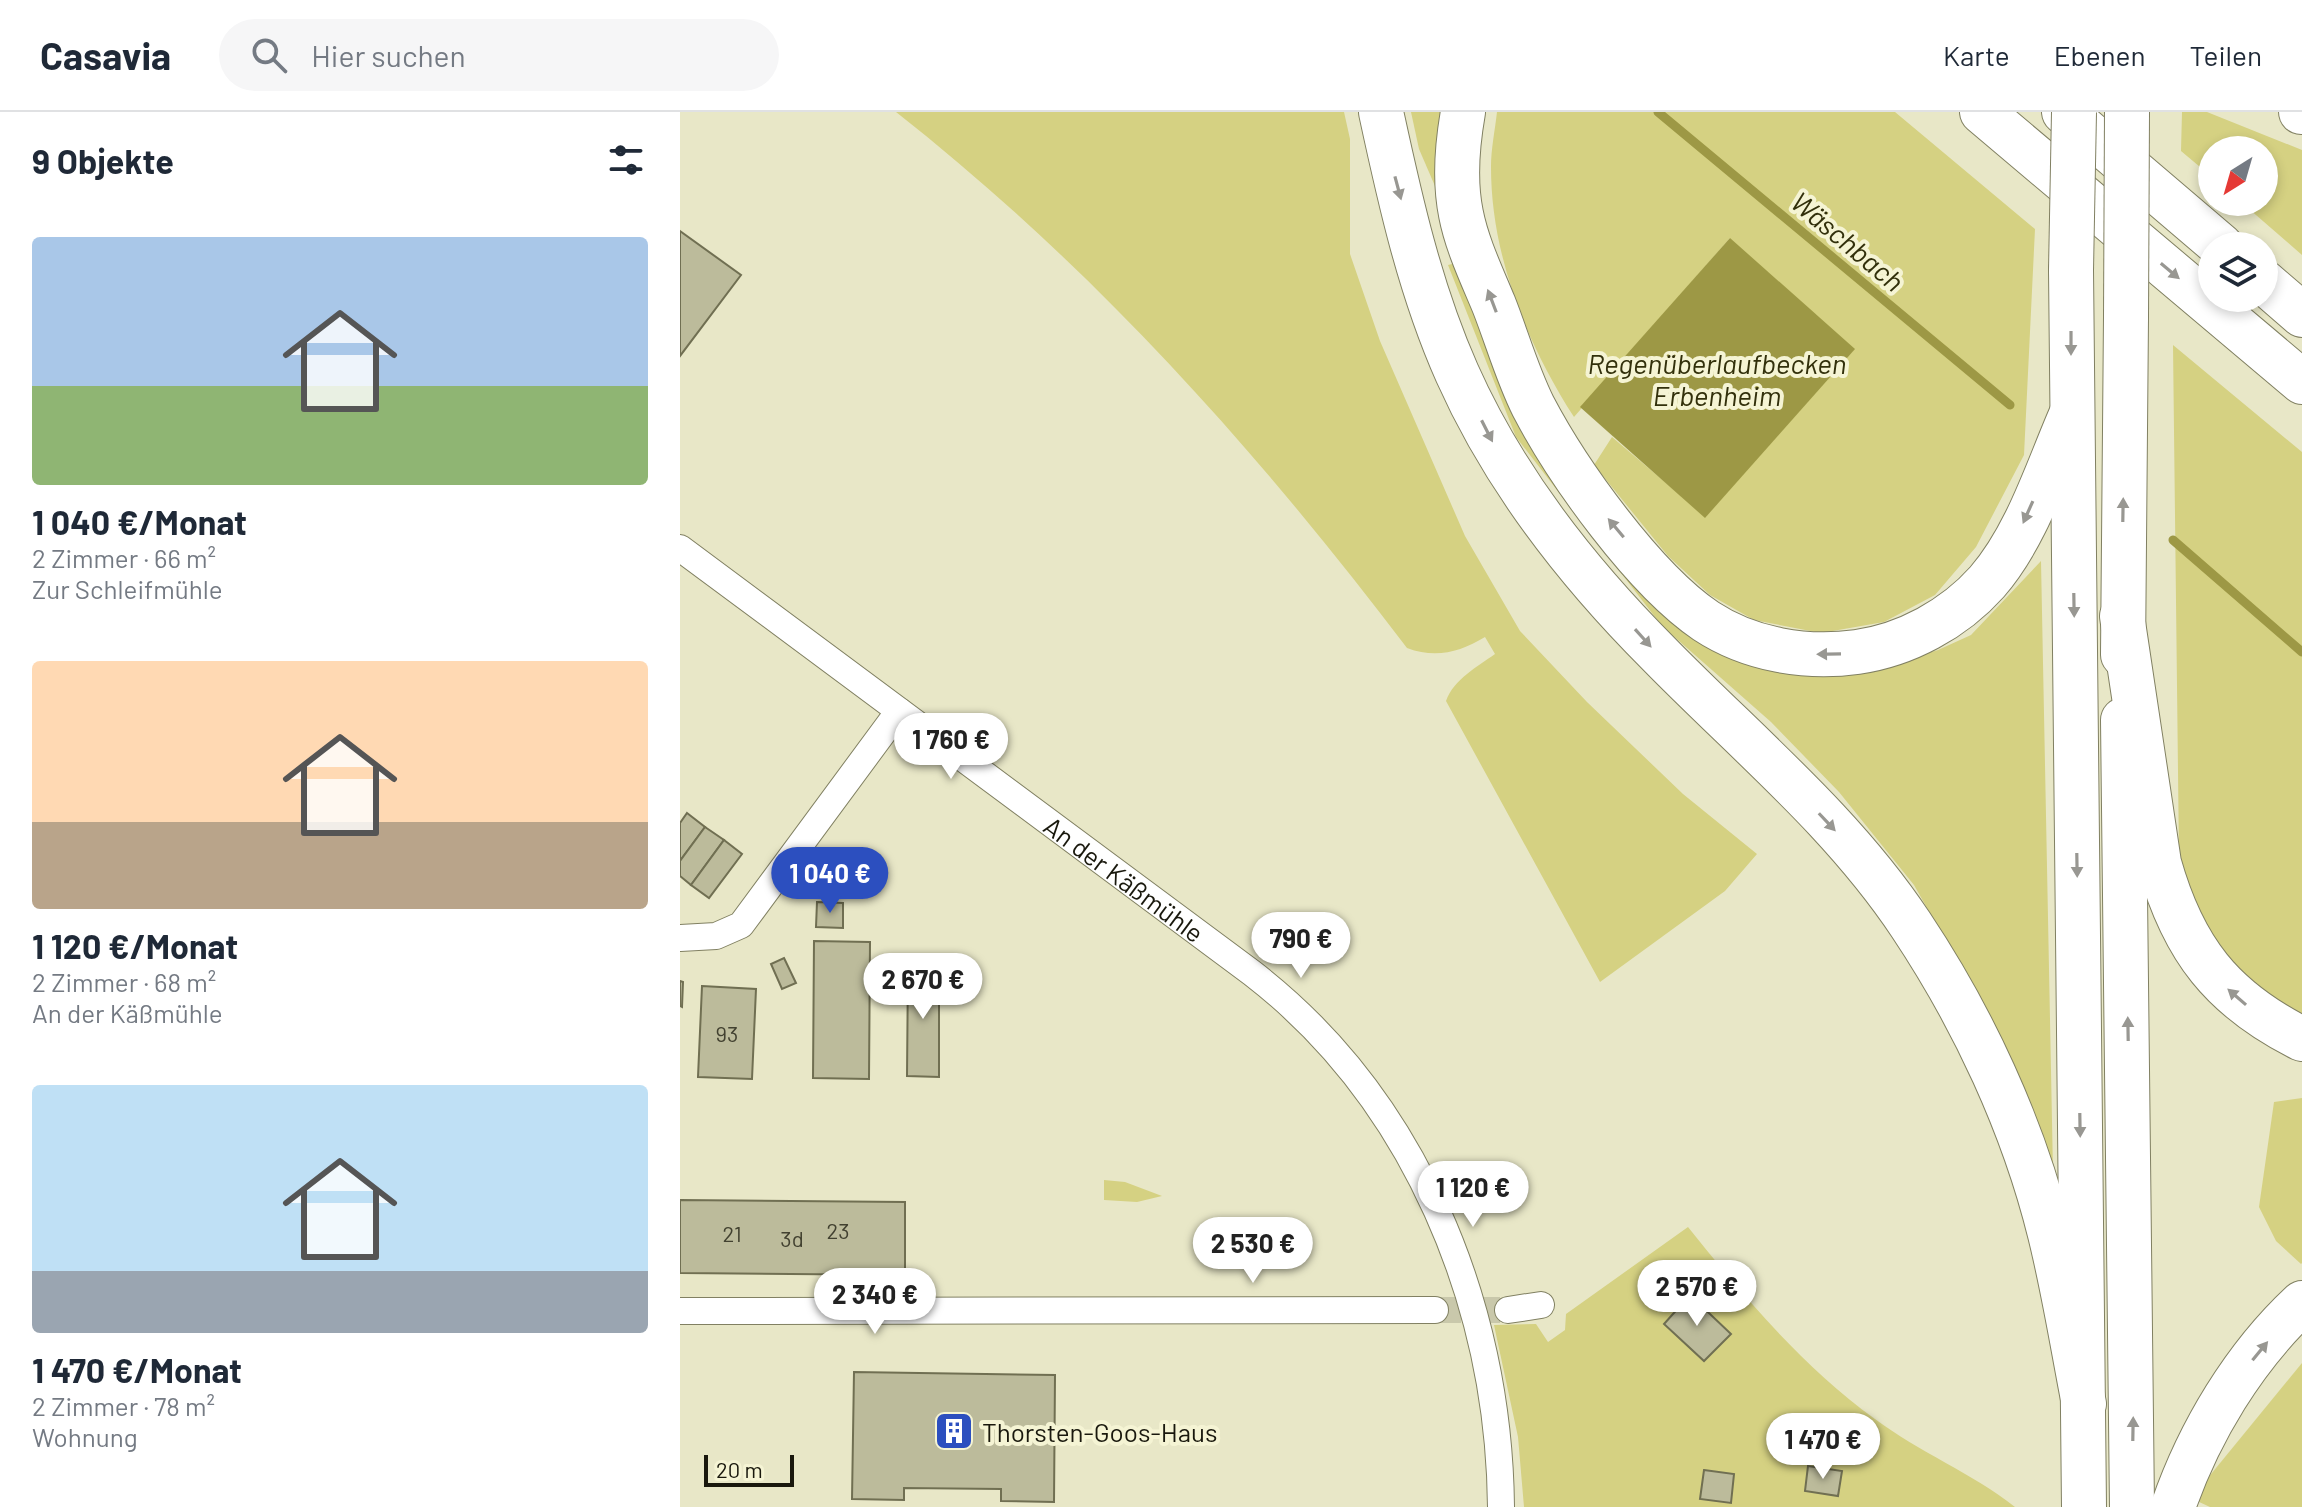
<!DOCTYPE html>
<html lang="de">
<head>
<meta charset="utf-8">
<style>
	body { margin:0; font-family:Barlow,sans-serif; background:#f6f6f7; color:#1f2937; height:100vh; display:flex; flex-direction:column; font-size:30px; white-space:nowrap }
	* { box-sizing:border-box; margin:0 }
	p { font-size:26px; color:#747a83 }
	.icon { flex:none; width:44px; height:44px; fill:none; stroke:currentColor; stroke-width:2; stroke-linecap:round; stroke-linejoin:round }
	.map { position:relative; flex:1; overflow:hidden }
	.drawer { display:flex; flex-direction:column; background:#fff; width:680px }
	.drawer>* { flex:none }
	.needle { width:52px; rotate:217deg }
	.fabs { position:absolute; left:1518px; top:24px; display:grid; gap:16px }
	.fabs a { display:grid; place-items:center; width:80px; height:80px; border-radius:50%; background:#fff; box-shadow:0 4px 12px #0003; font-size:40px }
	.scale { position:absolute; left:24px; bottom:20px; width:90px; box-sizing:border-box; padding-left:8px; border:4px solid #19180d; border-top:0; font-size:22px; line-height:28px; white-space:nowrap; color:#19180d; -webkit-text-stroke:6px #f5f4d4; paint-order:stroke }
	.price { position:absolute; translate:-50% -68px; padding:0 18px; border-radius:28px; background:#fff; color:#222; font-size:26px; line-height:52px; filter:drop-shadow(0 2px 4px #0008) }
	.price::after { content:''; position:absolute; left:50%; top:48px; width:24px; height:18px; margin-left:-12px; background:inherit; clip-path:polygon(0 0,100% 0,50% 100%) }
	.price.on { background:#2c4fbf; color:#fff }
	ul { padding:0; list-style:none }
	li { display:grid; align-content:center; gap:16px; height:424px; padding:0 32px }
	li span { display:grid; place-items:center; height:248px; border-radius:8px; color:#555 }
	li>.icon { margin-inline-start:auto }
	span .icon { width:144px; height:144px; fill:#fffc; stroke-width:1 }
	li b { font-size:34px }
	h2 { display:flex; justify-content:space-between; align-items:center; height:96px; padding:0 32px; font-size:34px }
	header { display:flex; align-items:center; gap:48px; box-sizing:border-box; height:112px; padding:0 40px; background:#fff; border-bottom:2px solid #e0e1e3 }
	header strong { font-size:38px }
	nav { display:flex; gap:44px; margin-inline-start:auto; font-size:28px }
	.search { width:560px; height:72px; background:#f6f6f7; display:flex; align-items:center; gap:20px; box-sizing:border-box; padding:0 28px; border-radius:44px; color:#747a83; font-size:30px }
	main { display:flex; flex:1; min-height:0 }
	.map>svg:first-child { display:block }
</style>
</head>
<body>
<header>
<strong>Casavia</strong>
<div class="search"><svg class="icon" aria-label="search" viewBox="0 0 24 24"><circle cx="10" cy="10" r="6"/><path d="M15 15l6 6"/></svg>Hier suchen</div>
<nav><a>Karte</a><a>Ebenen</a><a>Teilen</a></nav>
</header>
<main>
<section class="drawer">
<h2>9 Objekte<svg class="icon" aria-label="filters" viewBox="0 0 24 24"><path d="M4 7h16M4 17h16"/><circle cx="9" cy="7" r="2"/><circle cx="15" cy="17" r="2"/></svg></h2>
<ul>
<li><span style="background:linear-gradient(#a9c7e8 60%,#8fb573 0)"><svg class="icon" aria-label="home" viewBox="0 0 24 24"><path d="M3 11l9-7 9 7M6 9v11h12V9"/></svg></span><div><b>1 040 €/Monat</b><p>2 Zimmer · 66 m²</p><p>Zur Schleifmühle</p></div></li>
<li><span style="background:linear-gradient(#ffd9b3 65%,#b9a48a 0)"><svg class="icon" aria-label="home" viewBox="0 0 24 24"><path d="M3 11l9-7 9 7M6 9v11h12V9"/></svg></span><div><b>1 120 €/Monat</b><p>2 Zimmer · 68 m²</p><p>An der Käßmühle</p></div></li>
<li><span style="background:linear-gradient(#bfe0f5 75%,#9aa5b1 0)"><svg class="icon" aria-label="home" viewBox="0 0 24 24"><path d="M3 11l9-7 9 7M6 9v11h12V9"/></svg></span><div><b>1 470 €/Monat</b><p>2 Zimmer · 78 m²</p><p>Wohnung</p></div></li>
</ul>
</section>
<div class="map">
<svg width="1622" height="1395" viewBox="0 0 1622 1395">
	<rect width="100%" height="100%" fill="#e8e7c7"/>
	<!-- green -->
	<g fill="#d5d182">
		<path d="M216 0H664L670 27V142L700 229 785 424 840 519 907 590 1003 682 1077 742 1045 779 920 870 766 589C774 567 797 555 815 542L805 525C780 540 756 547 727 536 576 337 413 155 216 0Z"/>
		<polygon points="731,0 766,0 758,81 739,37"/>
		<path d="M817 0H1215L1355 117 1344 343 1296 435 1255 483 1204 510 1141 521 1074 508 1030 483 988 444 914 353 932 325 1026 405 1050 126 894 305C847 232 811 144 811 55 811 37 815 18 817 0Z"/>
		<polygon points="1502,0 1527,0 1622,38 1622,143 1561,90 1584,90 1584,38 1532,38 1532,65 1501,39"/>
		<polygon points="784,149 994,498 1186,560 1258,538 1291,523 1361,449 1373,1060 1314,914 1234,773 1159,680 1091,610 982,514 836,325 768,153"/>
		<path d="M1493 233 1622 340V905C1585 886 1546 853 1525 816 1514 795 1507 768 1499 745Z"/>
		<polygon points="1622,986 1622,1151 1621,1152 1596,1129 1579,1095 1594,990"/>
		<polygon points="424,1068 445,1070 482,1084 457,1090 424,1088"/>
		<path d="M1008 1115C1065 1186 1121 1253 1195 1307 1239 1340 1292 1361 1335 1395H844L838 1325 814 1213 856 1212 868 1230 885 1218 886 1202Z"/>
		<polygon points="1622,1251 1622,1395 1530,1395 1517,1389 1527,1367"/>
	</g>
	<!-- water -->
	<polygon fill="#9d9845" points="1050,126 1175,237 1025,406 900,295"/>
	<g fill="none" stroke-linecap="round" stroke-linejoin="round">
		<!-- stream -->
		<g stroke="#9d9845" stroke-width="9">
			<polyline points="978,0 1330,293"/>
			<polyline points="1493,428 1622,540"/>
		</g>
	</g>
	<!-- building -->
	<g fill="#bcbb9b" stroke="#706f52" stroke-width="2">
		<polygon points="0,119 61,163 0,244"/>
		<polygon points="7,701 25,715 0,749 0,711"/>
		<polygon points="25,715 44,728 11,773 0,764 0,749"/>
		<polygon points="44,728 62,742 29,786 11,773"/>
		<polygon points="137,790 163,791 163,816 136,815"/>
		<polygon points="134,829 190,830 189,967 133,966"/>
		<polygon points="104,846 116,871 102,877 91,852"/>
		<polygon points="228,852 259,853 259,965 227,964"/>
		<polygon points="0,869 3,870 2,895 0,894"/>
		<polygon points="22,874 76,877 72,967 18,965"/>
		<polygon points="0,1088 225,1090 225,1163 0,1161"/>
		<polygon points="1010,1183 1051,1222 1024,1249 984,1212"/>
		<polygon points="174,1260 375,1263 374,1390 321,1389 321,1377 224,1376 224,1388 172,1387"/>
		<polygon points="1128,1354 1162,1359 1158,1384 1125,1379"/>
		<polygon points="1024,1358 1054,1362 1051,1391 1020,1387"/>
	</g>
	<g fill="none" stroke-linecap="round" stroke-linejoin="round">
		<!-- minor-tunnel -->
		<polyline stroke="#c9c8ab" stroke-width="26" stroke-dasharray="26 13" stroke-linecap="butt" points="755,1198 828,1198"/>
		<!-- minor casing -->
		<g stroke="#818062" stroke-width="28">
			<g id="minor">
				<path id="s1" d="M0 436 572 861C735 987 819 1191 821 1395"/>
				<polyline points="0,826 36,824 61,813 219,599"/>
				<polyline points="828,1198 861,1193"/>
				<polyline points="0,1199 755,1198"/>
			</g>
		</g>
		<!-- trunk casing -->
		<g stroke="#818062" stroke-width="46">
			<g id="trunk">
				<polyline points="1391,158 1404,1395"/>
				<polyline points="1443,543 1446,205"/>
				<polyline points="1443,608 1452,1395"/>
			</g>
		</g>
		<!-- motorway casing -->
		<g stroke="#818062" stroke-width="46">
			<g id="motorway">
				<path d="M701 0C720 88 740 178 777 261 824 367 897 460 979 542 1065 630 1162 709 1231 813 1293 906 1343 1013 1370 1122 1384 1178 1393 1236 1404 1292"/>
				<path d="M783 0C777 34 774 68 781 102 787 133 802 164 814 193 827 226 837 262 853 294 888 361 964 467 1026 509 1070 538 1126 547 1177 540 1226 533 1274 507 1307 470 1347 424 1367 358 1391 303"/>
				<polyline points="1302,0 1622,270"/>
				<polyline points="1384,0 1541,134"/>
				<polyline points="1621,0 1622,0"/>
				<polyline points="1584,170 1622,203"/>
				<path d="M1442 504 1479 751C1503 837 1542 887 1622 927"/>
				<path d="M1493 1395C1519 1320 1564 1245 1622 1191"/>
			</g>
		</g>
		<!-- minor -->
		<use href="#minor" stroke="#fff" stroke-width="26"/>
		<!-- trunk -->
		<use href="#trunk" stroke="#fff" stroke-width="44"/>
		<!-- motorway -->
		<use href="#motorway" stroke="#fff" stroke-width="44"/>
		<!-- trunk-bridge casing -->
		<g stroke="#818062" stroke-width="46" stroke-linecap="butt">
			<g id="trunk-bridge">
				<polyline points="1391,158 1394,0"/>
				<polyline points="1446,205 1447,0"/>
			</g>
		</g>
		<!-- trunk-bridge -->
		<use href="#trunk-bridge" stroke="#fff" stroke-width="44"/>
	</g>
	<!-- one-way arrows -->
	<defs><path id="oneway-solid" d="M-6-.8H1V-3.2L6.5 0L1 3.2V.8H-6Z" transform="scale(2)"/></defs>
	<g fill="#989792">
		<use href="#oneway-solid" transform="translate(718 76) rotate(75)"/>
		<use href="#oneway-solid" transform="translate(1490 159) rotate(40)"/>
		<use href="#oneway-solid" transform="translate(812 189) rotate(-111)"/>
		<use href="#oneway-solid" transform="translate(1391 231) rotate(90)"/>
		<use href="#oneway-solid" transform="translate(807 319) rotate(63)"/>
		<use href="#oneway-solid" transform="translate(1443 398) rotate(-89)"/>
		<use href="#oneway-solid" transform="translate(1348 400) rotate(114)"/>
		<use href="#oneway-solid" transform="translate(936 416) rotate(-130)"/>
		<use href="#oneway-solid" transform="translate(1394 493) rotate(89)"/>
		<use href="#oneway-solid" transform="translate(963 526) rotate(48)"/>
		<use href="#oneway-solid" transform="translate(1149 542) rotate(179)"/>
		<use href="#oneway-solid" transform="translate(1147 710) rotate(47)"/>
		<use href="#oneway-solid" transform="translate(1397 753) rotate(89)"/>
		<use href="#oneway-solid" transform="translate(1557 885) rotate(-139)"/>
		<use href="#oneway-solid" transform="translate(1448 917) rotate(-91)"/>
		<use href="#oneway-solid" transform="translate(1400 1013) rotate(89)"/>
		<use href="#oneway-solid" transform="translate(1580 1239) rotate(-51)"/>
		<use href="#oneway-solid" transform="translate(1453 1317) rotate(-89)"/>
	</g>
	<!-- icons -->
	<defs>
		<g id="building-square" transform="scale(2)"><rect x="-9" y="-9" width="18" height="18" rx="4" fill="#2c4fbf" stroke="#f5f4d4"/><path d="M-4-6H4V6H1V3H-1V6H-4ZM-2.5-4.3h1.7v1.8h-1.7ZM.8-4.3h1.7v1.8H.8ZM-2.5-1h1.7V.8h-1.7ZM.8-1h1.7V.8H.8Z" fill="#fff"/></g>
	</defs>
	<g fill-rule="evenodd">
		<use href="#building-square" x="274" y="1319"/>
	</g>
	<g text-anchor="middle" dominant-baseline="central" stroke-width="8" stroke-linejoin="round" paint-order="stroke">
		<!-- number labels -->
		<g font-size="22" fill="#424130">
			<text x="47" y="921">93</text>
			<text x="158" y="1118">23</text>
			<text x="52" y="1121">21</text>
			<text x="112" y="1126">3d</text>
		</g>
		<!-- street labels -->
		<g font-size="26" fill="#19180d" stroke="#f5f4d4">
			<text stroke="none"><textPath href="#s1" startOffset="554">An der Käßmühle</textPath></text>
		</g>
		<!-- poi labels -->
		<g font-size="26" fill="#19180d" stroke="#f5f4d4" text-anchor="start">
			<text x="302" y="1319">Thorsten-Goos-Haus</text>
		</g>
		<!-- water labels -->
		<g font-size="28" font-style="italic" fill="#32300b" stroke="#f5f4d4">
			<text transform="translate(1168 129) rotate(40)">Wäschbach</text>
			<text x="1037" y="251">Regenüberlaufbecken<tspan x="1037" dy="32">Erbenheim</tspan></text>
		</g>
	</g>
</svg>
<div class="fabs">
<a><svg class="needle" viewBox="-14 -14 28 28"><path d="M0-13l5 13h-10z" fill="#e53935"/><path d="M0 13l5-13h-10z" fill="#747a83"/></svg></a>
<a><svg class="icon" aria-label="layers" viewBox="0 0 24 24"><path d="M12 4l9 5-9 5-9-5zM3 14l9 5 9-5"/></svg></a>
</div>
<div class="scale">20 m</div>
<b class="price" style="left:271px;top:669px">1 760 €</b>
<b class="price on" style="left:150px;top:803px">1 040 €</b>
<b class="price" style="left:621px;top:868px">790 €</b>
<b class="price" style="left:243px;top:909px">2 670 €</b>
<b class="price" style="left:793px;top:1117px">1 120 €</b>
<b class="price" style="left:573px;top:1173px">2 530 €</b>
<b class="price" style="left:1017px;top:1216px">2 570 €</b>
<b class="price" style="left:195px;top:1224px">2 340 €</b>
<b class="price" style="left:1143px;top:1369px">1 470 €</b>
</div>
</main>
</body>
</html>
